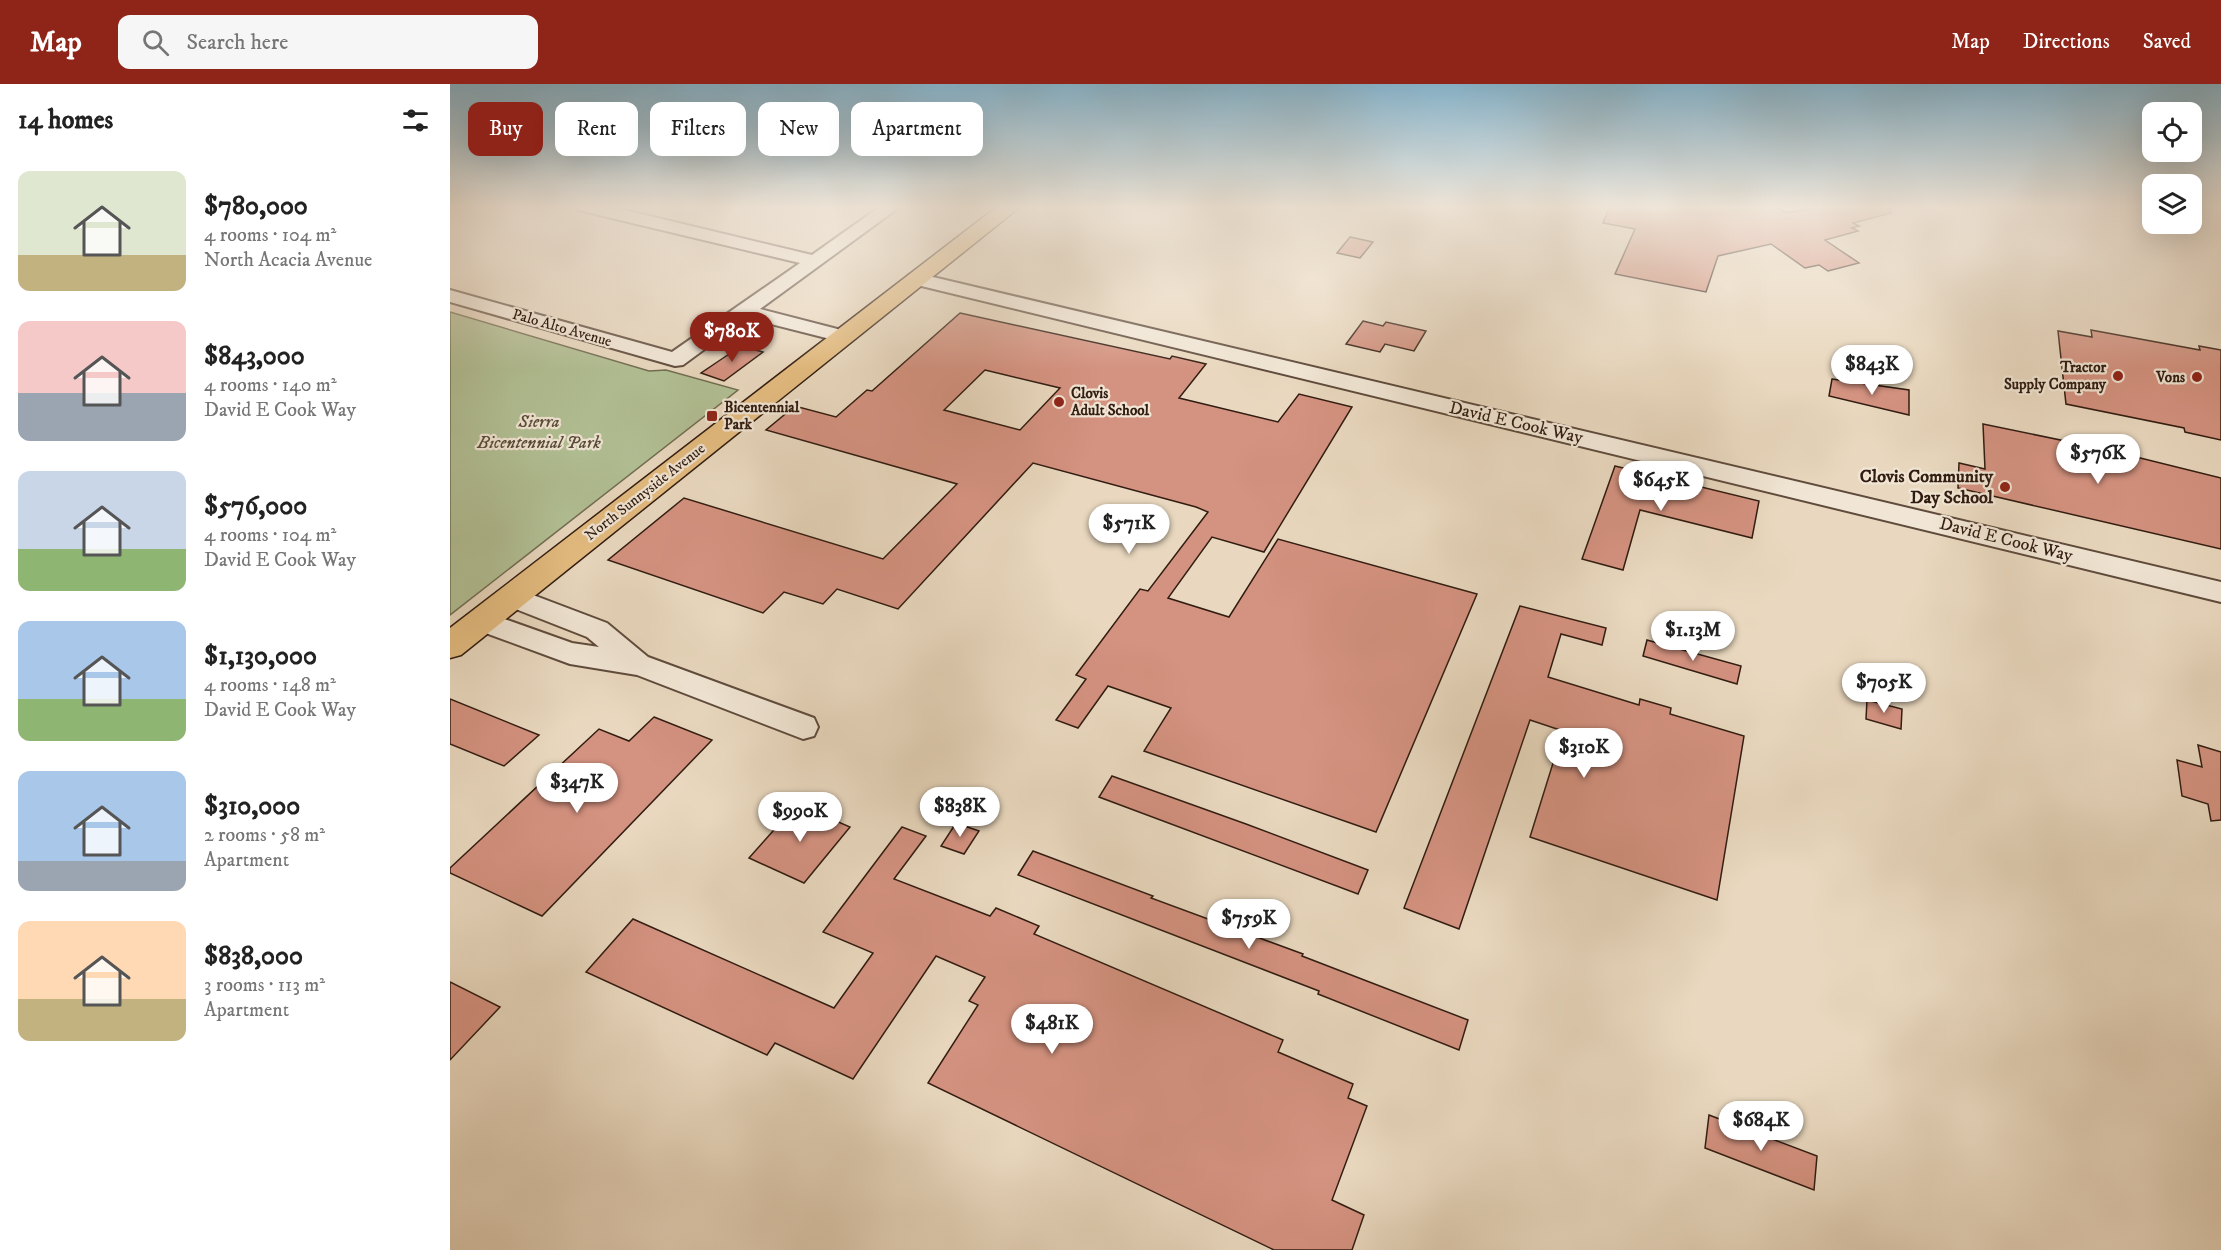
<!DOCTYPE html>
<html lang="en">
<head>
<meta charset="utf-8">
<style>
	body { margin:0; font-family:"IM FELL DW Pica",serif; background:#f6f6f6; color:#222; height:100vh; display:flex; flex-direction:column; font-size:22px; white-space:nowrap }
	* { box-sizing:border-box; margin:0 }
	p { font-size:20px; color:#767676 }
	.icon { flex:none; width:33px; height:33px; fill:none; stroke:currentColor; stroke-width:2; stroke-linecap:round; stroke-linejoin:round }
	.map { position:relative; flex:1; overflow:hidden }
	.side { display:flex; flex-direction:column; background:#fff; width:450px }
	.side>* { flex:none }
	.banner { position:absolute; left:18px; top:18px; width:570px; height:54px; display:flex; gap:12px }
	.fabs { position:absolute; left:1692px; top:18px; display:grid; gap:12px }
	.fabs a { display:grid; place-items:center; width:60px; height:60px; border-radius:12px; background:#fff; box-shadow:0 6px 24px #0002; font-size:30px }
	.price { position:absolute; translate:-50% -51px; padding:0 14px; border-radius:21px; background:#fff; color:#222; font-size:20px; line-height:39px; filter:drop-shadow(0 2px 3px #0008) }
	.price::after { content:''; position:absolute; left:50%; top:36px; width:18px; height:14px; margin-left:-9px; background:inherit; clip-path:polygon(0 0,100% 0,50% 100%) }
	.price.active { background:#8f2418; color:#fff }
	ul { padding:0; list-style:none }
	li { display:flex; align-items:center; gap:18px; height:150px; padding:0 18px }
	li span { display:grid; place-items:center; flex:none; width:168px; height:120px; border-radius:12px; color:#555 }
	li>.icon { margin-inline-start:auto }
	span .icon { width:72px; height:72px; fill:#fffc; stroke-width:1 }
	li b { font-size:26px }
	h2 { display:flex; justify-content:space-between; align-items:center; height:72px; padding:0 18px; font-size:26px }
	.tag { padding:0 21px; border-radius:12px; background:#fff; box-shadow:0 6px 24px #0002; font-size:21px; line-height:54px }
	.tag.active { background:#8f2418; color:#fff }
	header { display:flex; align-items:center; gap:36px; box-sizing:border-box; height:84px; padding:0 30px; background:#8f2418; color:#fff }
	header strong { font-size:28px }
	nav { display:flex; gap:33px; margin-inline-start:auto; font-size:21px }
	.search { width:420px; height:54px; background:#f6f6f6; display:flex; align-items:center; gap:15px; box-sizing:border-box; padding:0 21px; border-radius:12px; color:#767676; font-size:22px }
	main { display:flex; flex:1; min-height:0 }
	.map>svg:first-child { display:block }
</style>
</head>
<body>
<header>
<strong>Map</strong>
<div class="search"><svg class="icon" aria-label="search" viewBox="0 0 24 24"><circle cx="10" cy="10" r="6"/><path d="M15 15l6 6"/></svg>Search here</div>
<nav><a>Map</a><a>Directions</a><a>Saved</a></nav>
</header>
<main>
<section class="side">
<h2>14 homes<svg class="icon" aria-label="filters" viewBox="0 0 24 24"><path d="M4 7h16M4 17h16"/><circle cx="9" cy="7" r="2"/><circle cx="15" cy="17" r="2"/></svg></h2>
<ul>
<li><span style="background:linear-gradient(#dfe7d0 70%,#c2b280 0)"><svg class="icon" aria-label="home" viewBox="0 0 24 24"><path d="M3 11l9-7 9 7M6 9v11h12V9"/></svg></span><div><b>$780,000</b><p>4 rooms · 104 m²</p><p>North Acacia Avenue</p></div></li>
<li><span style="background:linear-gradient(#f6c9c9 60%,#9aa5b1 0)"><svg class="icon" aria-label="home" viewBox="0 0 24 24"><path d="M3 11l9-7 9 7M6 9v11h12V9"/></svg></span><div><b>$843,000</b><p>4 rooms · 140 m²</p><p>David E Cook Way</p></div></li>
<li><span style="background:linear-gradient(#c9d6e8 65%,#8fb573 0)"><svg class="icon" aria-label="home" viewBox="0 0 24 24"><path d="M3 11l9-7 9 7M6 9v11h12V9"/></svg></span><div><b>$576,000</b><p>4 rooms · 104 m²</p><p>David E Cook Way</p></div></li>
<li><span style="background:linear-gradient(#a9c7e8 65%,#8fb573 0)"><svg class="icon" aria-label="home" viewBox="0 0 24 24"><path d="M3 11l9-7 9 7M6 9v11h12V9"/></svg></span><div><b>$1,130,000</b><p>4 rooms · 148 m²</p><p>David E Cook Way</p></div></li>
<li><span style="background:linear-gradient(#a9c7e8 75%,#9aa5b1 0)"><svg class="icon" aria-label="home" viewBox="0 0 24 24"><path d="M3 11l9-7 9 7M6 9v11h12V9"/></svg></span><div><b>$310,000</b><p>2 rooms · 58 m²</p><p>Apartment</p></div></li>
<li><span style="background:linear-gradient(#ffd9b3 65%,#c2b280 0)"><svg class="icon" aria-label="home" viewBox="0 0 24 24"><path d="M3 11l9-7 9 7M6 9v11h12V9"/></svg></span><div><b>$838,000</b><p>3 rooms · 113 m²</p><p>Apartment</p></div></li>
</ul>
</section>
<div class="map">
<svg width="1771" height="1166" viewBox="0 0 1771 1166">
	<rect width="100%" height="100%" fill="#e9d8bf"/>
	<filter id="stains"><feTurbulence type="fractalNoise" baseFrequency=".00333" numOctaves="4"/><feColorMatrix values="0 0 0 0 .2 0 0 0 0 .09 0 0 0 0 .02 0 0 0 .5 -.17"/></filter>
	<radialGradient id="worn" r=".72"><stop offset=".6" stop-color="#630" stop-opacity="0"/><stop offset="1" stop-color="#630" stop-opacity=".3"/></radialGradient>
	<!-- green -->
	<polygon fill="#b2c095" stroke="#726e53" stroke-width="1.5" points="0,228 199,287 216,286 288,306 0,531"/>
	<!-- building -->
	<g fill="#d49280" stroke="#311c11" stroke-width="1.5" fill-rule="evenodd">
		<polygon points="1160,122 1325,122 1336,129 1374,122 1440,122 1441,129 1403,139 1409,142 1402,144 1408,147 1375,156 1409,179 1378,187 1369,181 1355,184 1321,160 1268,172 1256,208 1165,190 1185,145 1153,139"/>
		<polygon points="900,153 923,158 910,174 887,169"/>
		<path d="M510 229 720 275 722 272 756 280 729 314 828 338 849 310 902 323 814 468 762 453 718 514 779 533 828 455 1027 510 926 748 694 667 721 624 658 602 628 644 606 636 636 595 626 591 690 505 698 507 758 428 746 423 583 379 448 525 387 505 373 520 334 508 313 529 158 476 234 414 433 475 507 400 316 346 345 322 386 333 417 306 422 307ZM535 286 610 304 570 346 494 326Z"/>
		<polygon points="913,237 933,242 936,238 976,247 964,267 935,260 930,268 896,260"/>
		<polygon points="1641,246 1750,266 1749,262 1771,266 1771,356 1735,348 1734,344 1616,320 1608,247 1642,253"/>
		<polygon points="291,262 313,268 274,297 251,289"/>
		<polygon points="1382,295 1459,306 1459,331 1379,312"/>
		<polygon points="1533,340 1654,365 1771,394 1771,465 1508,404 1509,379 1535,385"/>
		<polygon points="1165,382 1309,417 1302,454 1190,426 1173,486 1132,475"/>
		<polygon points="1070,522 1156,544 1152,561 1111,550 1098,593 1189,621 1190,615 1221,624 1220,630 1294,652 1267,816 1080,753 1113,647 1080,636 1009,845 954,824"/>
		<polygon points="1197,556 1291,582 1287,600 1193,572"/>
		<polygon points="0,615 89,651 54,682 0,660"/>
		<polygon points="1417,616 1452,625 1451,645 1416,635"/>
		<polygon points="204,633 262,656 92,832 0,789 0,784 149,645 179,657"/>
		<polygon points="1748,661 1771,668 1771,736 1761,737 1758,720 1732,712 1727,676 1752,683"/>
		<polygon points="662,692 796,740 918,786 908,810 649,713"/>
		<polygon points="347,720 400,743 354,799 299,774"/>
		<polygon points="506,739 529,747 514,770 491,762"/>
		<polygon points="452,743 476,752 444,795 540,832 546,824 589,842 584,850 833,956 828,968 903,1000 898,1014 917,1022 882,1116 914,1131 902,1166 824,1166 478,999 528,921 519,917 535,893 486,872 403,995 325,959 317,971 136,888 183,835 384,924 423,869 373,848"/>
		<polygon points="583,767 703,812 701,814 853,870 852,872 1018,936 1009,966 868,910 869,907 568,791"/>
		<polygon points="0,898 50,923 0,976"/>
		<polygon points="1259,1031 1367,1072 1364,1106 1255,1064"/>
	</g>
	<g fill="none" stroke-linecap="round" stroke-linejoin="round">
		<!-- minor casing -->
		<g stroke="#5f4b3c" stroke-width="4">
			<g id="minor">
				<polygon points="126,122 158,122 362,171 431,122 451,122 310,225 399,248 402,252 399,256 392,258 297,234 233,281 225,282 0,218 0,206 222,268 350,179 128,126"/>
				<polygon points="466,189 1771,498 1771,518 459,199 456,195 459,191"/>
				<polygon points="62,503 157,539 198,573 364,634 368,643 364,652 353,655 187,591 120,580 22,544 18,537 22,530 32,527 122,559 149,563 137,553 53,520 49,513 53,506"/>
			</g>
		</g>
		<!-- major casing -->
		<g stroke="#311c11" stroke-width="3">
			<polygon id="major" points="548,122 571,122 11,571 0,574 0,544"/>
		</g>
		<!-- minor -->
		<use href="#minor" fill="#f1e6d5" fill-rule="evenodd"/>
		<!-- major -->
		<use href="#major" fill="#e4bc80" fill-rule="evenodd"/>
	</g>
	<!-- sky -->
	<linearGradient id="sky" x2="0" y2="1"><stop stop-color="#88b7d0"/><stop offset="0.43" stop-color="#f5ede2"/><stop offset="1" stop-color="#f5ede2" stop-opacity="0"/></linearGradient>
	<rect width="1771" height="286" fill="url(#sky)"/>
	<!-- markers -->
	<g fill="#8f2418" stroke="#f1e6d5" stroke-width="2">
		<circle cx="1668" cy="292" r="6"/>
		<circle cx="1747" cy="293" r="6"/>
		<circle cx="609" cy="318" r="6"/>
		<rect x="256" y="326" width="12" height="12" rx="3"/>
		<circle cx="1555" cy="403" r="6"/>
	</g>
	<g text-anchor="middle" dominant-baseline="central" stroke-width="4.5" stroke-linejoin="round" paint-order="stroke">
		<!-- far-street labels -->
		<g font-size="15" fill="#311c11" stroke="#f1e6d5">
			<text transform="translate(112 244) rotate(16)">Palo Alto Avenue</text>
			<text transform="translate(195 408) rotate(-38)">North Sunnyside Avenue</text>
		</g>
		<!-- far-poi labels -->
		<g font-size="15" font-weight="bold" fill="#311c11" stroke="#f1e6d5" text-anchor="end">
			<text x="1656" y="283">Tractor<tspan x="1656" dy="17">Supply Company</tspan></text>
			<text x="1735" y="293">Vons</text>
			<text x="621" y="309" text-anchor="start">Clovis<tspan x="621" dy="17">Adult School</tspan></text>
			<text x="274" y="323" text-anchor="start">Bicentennial<tspan x="274" dy="17">Park</tspan></text>
		</g>
		<!-- park labels -->
		<g font-size="18" font-style="italic" fill="#584d39" stroke="#f1e6d5">
			<text x="89" y="338">Sierra<tspan x="89" dy="21">Bicentennial Park</tspan></text>
		</g>
		<!-- street labels -->
		<g font-size="18" fill="#311c11" stroke="#f1e6d5">
			<text transform="translate(1066 339) rotate(13)">David E Cook Way</text>
			<text transform="translate(1556 456) rotate(14)">David E Cook Way</text>
		</g>
		<!-- poi labels -->
		<g font-size="18" font-weight="bold" fill="#311c11" stroke="#f1e6d5" text-anchor="end">
			<text x="1543" y="393">Clovis Community<tspan x="1543" dy="21">Day School</tspan></text>
		</g>
	</g>
	<rect width="100%" height="100%" filter="url(#stains)"/>
	<rect width="100%" height="100%" fill="url(#worn)"/>
</svg>
<div class="fabs">
<a><svg class="icon" aria-label="locate" viewBox="0 0 24 24"><circle cx="12" cy="12" r="6"/><path d="M12 2v4M12 18v4M2 12h4M18 12h4"/></svg></a>
<a><svg class="icon" aria-label="layers" viewBox="0 0 24 24"><path d="M12 4l9 5-9 5-9-5zM3 14l9 5 9-5"/></svg></a>
</div>
<b class="price active" style="left:282px;top:279px">$780K</b>
<b class="price" style="left:1422px;top:312px">$843K</b>
<b class="price" style="left:1648px;top:401px">$576K</b>
<b class="price" style="left:1211px;top:428px">$645K</b>
<b class="price" style="left:679px;top:471px">$571K</b>
<b class="price" style="left:1243px;top:578px">$1.13M</b>
<b class="price" style="left:1434px;top:630px">$705K</b>
<b class="price" style="left:1134px;top:695px">$310K</b>
<b class="price" style="left:127px;top:730px">$347K</b>
<b class="price" style="left:510px;top:754px">$838K</b>
<b class="price" style="left:350px;top:759px">$990K</b>
<b class="price" style="left:799px;top:866px">$759K</b>
<b class="price" style="left:602px;top:971px">$481K</b>
<b class="price" style="left:1311px;top:1068px">$684K</b>
<div class="banner">
<a class="tag active">Buy</a>
<a class="tag">Rent</a>
<a class="tag">Filters</a>
<a class="tag">New</a>
<a class="tag">Apartment</a>
</div>
</div>
</main>
</body>
</html>
